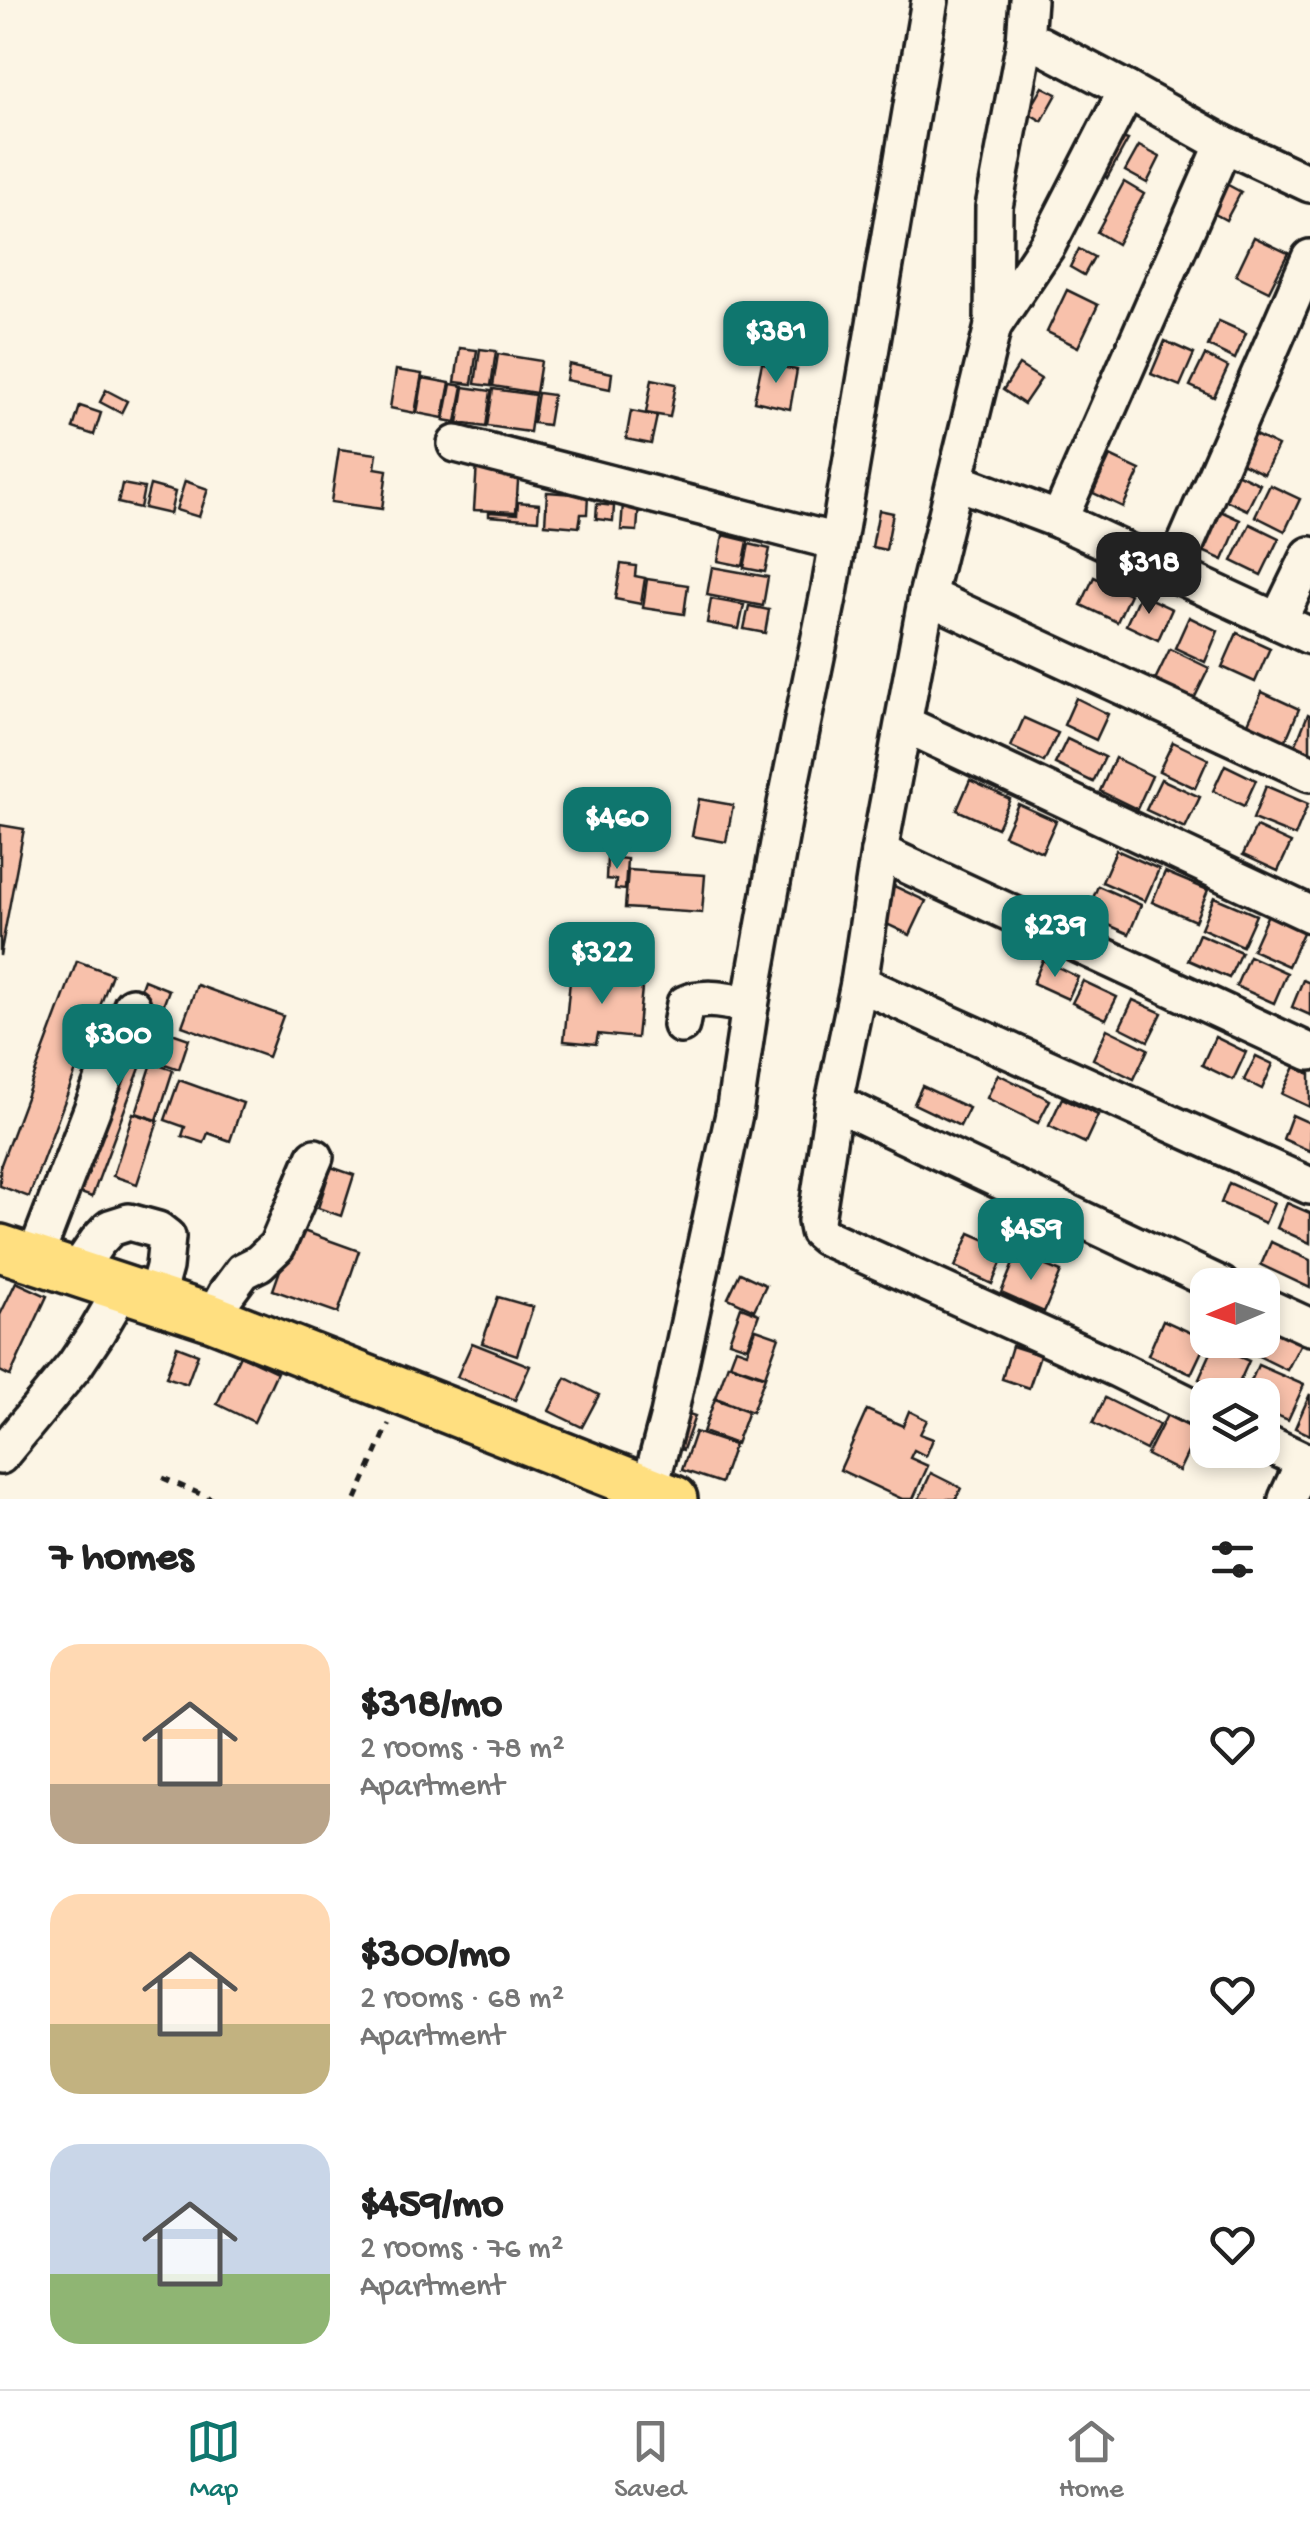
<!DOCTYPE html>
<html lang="en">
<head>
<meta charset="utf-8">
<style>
	body { margin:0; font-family:"Gochi Hand",sans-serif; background:#f2f2f2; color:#222; height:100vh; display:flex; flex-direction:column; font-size:38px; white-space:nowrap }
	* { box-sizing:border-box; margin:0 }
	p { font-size:32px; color:#767676 }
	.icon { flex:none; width:55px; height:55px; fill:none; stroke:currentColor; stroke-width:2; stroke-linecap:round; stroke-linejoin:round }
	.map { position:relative; height:1499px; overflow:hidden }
	.panel { display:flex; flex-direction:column; background:#fff; flex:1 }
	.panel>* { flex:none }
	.needle { width:65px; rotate:268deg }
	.fabs { position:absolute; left:1190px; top:1268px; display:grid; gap:20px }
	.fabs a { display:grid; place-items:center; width:90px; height:90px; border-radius:20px; background:#fff; box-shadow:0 5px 15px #0003; font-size:50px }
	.price { position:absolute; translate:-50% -85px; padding:0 22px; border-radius:20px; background:#0f766e; color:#fff; font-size:32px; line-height:65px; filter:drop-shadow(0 2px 5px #0008) }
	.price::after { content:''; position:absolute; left:50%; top:60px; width:30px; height:22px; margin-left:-15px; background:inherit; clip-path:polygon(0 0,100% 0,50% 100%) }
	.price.on { background:#222; color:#fff }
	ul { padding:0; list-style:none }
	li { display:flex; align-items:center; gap:30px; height:250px; padding:0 50px }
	li span { display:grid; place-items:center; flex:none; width:280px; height:200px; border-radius:30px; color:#555 }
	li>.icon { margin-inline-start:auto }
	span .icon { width:120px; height:120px; fill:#fffc; stroke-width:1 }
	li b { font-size:42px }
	h2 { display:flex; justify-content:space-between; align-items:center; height:120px; padding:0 50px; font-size:42px }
	.dock { display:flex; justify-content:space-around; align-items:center; height:140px; border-top:2px solid #e0e0e0; background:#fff; font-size:28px; color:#767676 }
	.dock a { display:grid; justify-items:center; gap:5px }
	.dock .on { color:#0f766e }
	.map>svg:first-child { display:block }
</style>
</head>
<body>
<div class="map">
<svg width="1310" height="1499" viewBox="0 0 1310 1499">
	<rect width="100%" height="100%" fill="#fcf5e5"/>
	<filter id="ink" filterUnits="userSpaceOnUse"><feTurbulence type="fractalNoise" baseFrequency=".01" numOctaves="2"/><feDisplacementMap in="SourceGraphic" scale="20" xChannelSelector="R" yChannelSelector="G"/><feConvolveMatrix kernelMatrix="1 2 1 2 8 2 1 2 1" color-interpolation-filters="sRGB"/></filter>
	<g filter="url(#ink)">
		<!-- building -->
		<g fill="#f8c1ab" stroke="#1c1c1c" stroke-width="2.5">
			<polygon points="1043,87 1057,94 1042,121 1028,113"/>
			<polygon points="1111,134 1128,140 1107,178 1095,164"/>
			<polygon points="1139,146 1160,157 1147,183 1125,171"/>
			<polygon points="1215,178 1241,192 1226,220 1200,206"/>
			<polygon points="1124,182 1144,194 1117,244 1097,232"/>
			<polygon points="1254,237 1288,253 1269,291 1236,275"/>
			<polygon points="1079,249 1094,257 1084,275 1070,267"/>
			<polygon points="1067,290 1098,305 1078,347 1047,332"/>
			<polygon points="1219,321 1246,333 1235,359 1208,346"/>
			<polygon points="1165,341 1194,354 1180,386 1151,374"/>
			<polygon points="460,348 477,350 472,384 455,382"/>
			<polygon points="480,349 496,351 491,386 475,384"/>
			<polygon points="498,354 541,361 536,393 493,386"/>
			<polygon points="1205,355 1228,367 1214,397 1190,386"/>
			<polygon points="762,363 797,370 790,409 754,401"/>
			<polygon points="569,364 612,373 610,389 566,380"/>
			<polygon points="1019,365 1041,379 1024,404 1003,390"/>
			<polygon points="396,370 422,374 415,413 390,408"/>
			<polygon points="423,378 450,383 443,418 417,413"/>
			<polygon points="652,379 676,384 670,417 646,413"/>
			<polygon points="450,384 462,386 456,422 444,420"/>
			<polygon points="451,384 463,386 456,422 444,420"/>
			<polygon points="464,387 491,391 486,427 458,423"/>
			<polygon points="493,389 535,395 530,432 487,426"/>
			<polygon points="106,390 127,401 121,413 100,402"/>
			<polygon points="538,393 553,395 548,425 533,423"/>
			<polygon points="80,406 101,413 94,435 73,428"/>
			<polygon points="631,411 657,416 651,444 626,439"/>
			<polygon points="1251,433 1278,446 1264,474 1237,461"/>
			<polygon points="339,449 377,454 375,468 387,470 382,509 331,502"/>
			<polygon points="1110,456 1140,470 1123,507 1093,493"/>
			<polygon points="477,463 519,466 516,512 474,510"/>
			<polygon points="1230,470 1260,484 1247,510 1217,496"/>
			<polygon points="185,481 208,489 199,517 176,510"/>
			<polygon points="122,484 144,488 140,508 118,503"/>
			<polygon points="150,485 175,492 170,514 144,508"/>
			<polygon points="1270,485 1300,499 1285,531 1255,516"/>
			<polygon points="547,492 588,495 587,514 581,514 579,527 545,524"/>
			<polygon points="518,502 539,504 538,520 489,516 489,512 517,514"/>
			<polygon points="623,503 639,504 637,531 621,530"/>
			<polygon points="597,504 614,506 613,521 596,519"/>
			<polygon points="1214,508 1240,520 1223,560 1196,548"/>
			<polygon points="879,510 893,513 886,550 872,547"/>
			<polygon points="1250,524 1279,538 1261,575 1232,561"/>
			<polygon points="723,535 748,541 743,566 718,561"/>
			<polygon points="749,544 770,549 765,572 744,568"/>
			<polygon points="621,564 636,566 635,576 645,578 641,604 615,599"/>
			<polygon points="712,567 768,577 763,606 707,595"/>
			<polygon points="1094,577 1130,594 1117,622 1081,605"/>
			<polygon points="647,579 688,585 684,614 643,608"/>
			<polygon points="1140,594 1172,609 1158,640 1126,625"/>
			<polygon points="711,599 744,605 739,629 707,623"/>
			<polygon points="749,606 769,610 765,633 744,629"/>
			<polygon points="1189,617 1218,631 1205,662 1175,648"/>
			<polygon points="1237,633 1270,648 1255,682 1222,667"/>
			<polygon points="1170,649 1209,668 1193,701 1154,682"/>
			<polygon points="1262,692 1299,709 1285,742 1247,725"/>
			<polygon points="1076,698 1108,714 1096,740 1064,725"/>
			<polygon points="1308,714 1310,715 1310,756 1294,749"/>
			<polygon points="1024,718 1058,733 1044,762 1011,747"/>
			<polygon points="1067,739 1105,757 1093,782 1055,764"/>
			<polygon points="1173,742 1208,759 1195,788 1159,771"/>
			<polygon points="1115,758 1152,776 1137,809 1100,791"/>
			<polygon points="1225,765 1256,780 1244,806 1213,791"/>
			<polygon points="1161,779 1200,797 1185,828 1146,810"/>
			<polygon points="970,780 1010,799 997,828 957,810"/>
			<polygon points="1266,786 1308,804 1295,836 1253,819"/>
			<polygon points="699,799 733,805 726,842 692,836"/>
			<polygon points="1018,804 1056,821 1042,852 1004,835"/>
			<polygon points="0,825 24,829 0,956"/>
			<polygon points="1256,827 1291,843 1278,871 1243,855"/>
			<polygon points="1116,850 1159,869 1145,901 1102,882"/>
			<polygon points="607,857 627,859 625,890 615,889 616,880 606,879"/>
			<polygon points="628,870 705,875 702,913 625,908"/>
			<polygon points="1165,872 1208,890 1195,921 1152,902"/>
			<polygon points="892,885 926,901 910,935 876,919"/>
			<polygon points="1098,886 1141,905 1129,934 1086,915"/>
			<polygon points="1214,897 1256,915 1242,946 1201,928"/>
			<polygon points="1270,910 1306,926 1288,966 1252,950"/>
			<polygon points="1199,934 1241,952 1229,978 1188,960"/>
			<polygon points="585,956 600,958 599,971 583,970"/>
			<polygon points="1249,956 1287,973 1274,1003 1236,986"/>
			<polygon points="1043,960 1078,977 1068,999 1033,983"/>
			<polygon points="77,961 112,974 29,1197 0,1186 0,1167"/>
			<polygon points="571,971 643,978 637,1038 598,1034 596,1044 564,1041"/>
			<polygon points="144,980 169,990 92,1197 66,1188"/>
			<polygon points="1303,980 1310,983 1310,1015 1292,1007"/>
			<polygon points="1083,981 1117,997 1106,1019 1072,1003"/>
			<polygon points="197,985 283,1016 268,1057 182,1026"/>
			<polygon points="1133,1000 1162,1013 1148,1041 1120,1027"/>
			<polygon points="1107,1029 1148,1049 1134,1079 1093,1059"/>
			<polygon points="166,1031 189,1039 179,1069 156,1061"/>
			<polygon points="1215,1037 1246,1052 1233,1080 1202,1065"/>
			<polygon points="1256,1056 1273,1064 1262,1089 1244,1080"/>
			<polygon points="152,1063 173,1070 157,1120 136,1113"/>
			<polygon points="1295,1067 1310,1074 1310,1107 1282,1094"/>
			<polygon points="998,1074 1050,1100 1038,1123 987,1098"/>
			<polygon points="179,1080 243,1103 230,1141 208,1133 204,1143 182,1136 185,1127 165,1120"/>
			<polygon points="922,1086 969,1108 960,1126 914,1104"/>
			<polygon points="1062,1098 1098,1115 1085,1143 1049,1126"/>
			<polygon points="133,1113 158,1121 137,1184 113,1176"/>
			<polygon points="1292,1115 1310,1123 1310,1151 1283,1139"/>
			<polygon points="331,1167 354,1175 341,1216 318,1208"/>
			<polygon points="1229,1183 1274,1203 1265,1223 1221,1203"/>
			<polygon points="1287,1203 1310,1213 1310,1243 1277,1228"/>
			<polygon points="295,1228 359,1251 338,1313 273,1290"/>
			<polygon points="970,1233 1007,1249 992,1284 955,1267"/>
			<polygon points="1271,1242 1310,1260 1310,1288 1261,1265"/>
			<polygon points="1017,1254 1061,1272 1044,1312 1001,1293"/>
			<polygon points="740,1273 766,1285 754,1310 728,1298"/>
			<polygon points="16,1282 47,1296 10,1376 0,1371 0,1315"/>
			<polygon points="498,1297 533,1307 517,1355 482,1343"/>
			<polygon points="741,1307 759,1314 747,1347 729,1341"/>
			<polygon points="1262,1319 1303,1339 1287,1370 1240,1347 1243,1340 1262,1340"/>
			<polygon points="1163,1320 1207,1340 1191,1374 1148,1355"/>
			<polygon points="756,1329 779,1337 765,1376 730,1364 736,1348 747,1352"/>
			<polygon points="472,1343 530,1366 515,1400 457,1377"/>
			<polygon points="177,1346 198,1354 187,1384 166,1377"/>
			<polygon points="1012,1346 1040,1355 1029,1388 1002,1379"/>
			<polygon points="1214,1346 1249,1361 1234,1394 1199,1379"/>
			<polygon points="240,1355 277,1372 254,1422 217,1404"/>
			<polygon points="728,1364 765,1377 752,1412 716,1398"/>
			<polygon points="1258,1365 1304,1385 1288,1420 1262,1409 1262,1395 1245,1395"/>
			<polygon points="566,1378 599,1395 582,1427 549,1411"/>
			<polygon points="1310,1394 1310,1435 1295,1428"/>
			<polygon points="1105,1398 1159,1425 1146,1450 1093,1423"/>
			<polygon points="715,1399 748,1411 736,1444 703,1432"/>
			<polygon points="674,1409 695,1416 683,1450 662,1443"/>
			<polygon points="867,1410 903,1426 909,1411 927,1420 920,1434 933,1439 926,1456 914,1450 910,1458 928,1466 913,1499 902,1499 840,1470"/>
			<polygon points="1167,1415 1198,1431 1179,1471 1147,1455"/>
			<polygon points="695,1432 734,1445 721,1483 682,1470"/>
			<polygon points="931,1473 961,1488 956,1499 919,1499"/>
		</g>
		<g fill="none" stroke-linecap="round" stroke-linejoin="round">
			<!-- minor casing -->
			<g stroke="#1c1c1c" stroke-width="42">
				<g id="minor">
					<polyline points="1028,0 1025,41 994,207 993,326 927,596 879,852 859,983 834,1102 816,1221 818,1231 825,1237 1117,1369 1208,1414"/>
					<polyline points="1025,41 1041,45 1127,90 1224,144 1310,184"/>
					<polyline points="993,326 1048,244 1127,90"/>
					<polyline points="456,444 837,542"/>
					<polyline points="956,481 1059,520 1310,636"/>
					<polyline points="1059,520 1224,144"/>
					<polyline points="1173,573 1310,258"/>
					<polyline points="927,596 1310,773"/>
					<polyline points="1278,621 1310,555"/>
					<polyline points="904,724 1310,914"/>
					<polyline points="879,852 1310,1052"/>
					<polyline points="859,983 1310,1186"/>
					<path d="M681 1025 685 1004C705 995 729 1001 750 1006"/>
					<polyline points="834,1102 1221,1285"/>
					<polyline points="34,1260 132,1006"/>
					<polyline points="76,1273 97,1242 110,1228 129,1222 158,1230 167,1237 164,1267 155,1300"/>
					<polyline points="1262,1305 1310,1327"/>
					<polyline points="213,1318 226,1294 243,1271 259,1263 277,1246 315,1157"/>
					<polyline points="1262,1441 1310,1464"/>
					<polyline points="0,1456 75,1365 97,1332 122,1289"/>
					<polyline points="649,1490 669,1415 734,1114 750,1006 786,804 830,588 930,0"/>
					<polyline points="1287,1499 1304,1462"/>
				</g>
			</g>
			<!-- major casing -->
			<g stroke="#1c1c1c" stroke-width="52">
				<polyline id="major" points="0,1248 213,1318 674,1499"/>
			</g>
			<!-- path -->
			<g stroke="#1c1c1c" stroke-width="5" stroke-dasharray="8 8" stroke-linecap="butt">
				<polyline points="163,1478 212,1499"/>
				<polyline points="356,1499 389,1424"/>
			</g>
			<!-- minor -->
			<use href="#minor" stroke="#fcf5e5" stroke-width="35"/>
			<!-- major -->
			<use href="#major" stroke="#ffdf80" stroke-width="45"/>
		</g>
	</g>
</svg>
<div class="fabs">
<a><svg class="needle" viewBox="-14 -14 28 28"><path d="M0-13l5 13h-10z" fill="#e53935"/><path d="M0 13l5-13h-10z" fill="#767676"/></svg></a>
<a><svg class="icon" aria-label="layers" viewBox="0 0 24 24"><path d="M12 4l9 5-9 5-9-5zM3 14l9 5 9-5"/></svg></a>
</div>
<b class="price" style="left:776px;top:386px">$381</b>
<b class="price on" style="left:1149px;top:617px">$318</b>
<b class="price" style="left:617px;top:872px">$460</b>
<b class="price" style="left:1055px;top:980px">$239</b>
<b class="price" style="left:602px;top:1007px">$322</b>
<b class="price" style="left:118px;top:1089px">$300</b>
<b class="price" style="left:1031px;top:1283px">$459</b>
</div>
<section class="panel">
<h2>7 homes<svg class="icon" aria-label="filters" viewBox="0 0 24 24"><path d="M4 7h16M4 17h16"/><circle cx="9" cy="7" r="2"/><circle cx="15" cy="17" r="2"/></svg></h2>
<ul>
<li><span style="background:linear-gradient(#ffd9b3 70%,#b9a48a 0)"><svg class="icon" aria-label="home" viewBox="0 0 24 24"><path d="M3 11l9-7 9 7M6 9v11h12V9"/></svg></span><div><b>$318/mo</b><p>2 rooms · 78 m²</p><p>Apartment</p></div><svg class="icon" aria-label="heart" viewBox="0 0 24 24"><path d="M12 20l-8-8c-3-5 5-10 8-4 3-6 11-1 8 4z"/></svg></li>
<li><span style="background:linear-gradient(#ffd9b3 65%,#c2b280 0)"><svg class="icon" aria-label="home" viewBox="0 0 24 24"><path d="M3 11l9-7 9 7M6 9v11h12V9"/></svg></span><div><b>$300/mo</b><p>2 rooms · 68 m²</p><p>Apartment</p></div><svg class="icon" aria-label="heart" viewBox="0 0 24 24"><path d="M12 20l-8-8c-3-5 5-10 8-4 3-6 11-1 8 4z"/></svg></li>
<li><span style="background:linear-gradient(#c9d6e8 65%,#8fb573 0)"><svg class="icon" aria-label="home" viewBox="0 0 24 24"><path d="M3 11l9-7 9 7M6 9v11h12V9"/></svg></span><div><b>$459/mo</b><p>2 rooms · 76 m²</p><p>Apartment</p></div><svg class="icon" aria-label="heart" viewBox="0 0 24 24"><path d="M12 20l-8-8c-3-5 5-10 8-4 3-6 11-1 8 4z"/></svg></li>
</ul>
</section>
<nav class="dock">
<a class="on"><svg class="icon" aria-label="map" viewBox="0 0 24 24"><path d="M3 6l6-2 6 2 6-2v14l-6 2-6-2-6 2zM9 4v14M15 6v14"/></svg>Map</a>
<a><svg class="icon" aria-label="saved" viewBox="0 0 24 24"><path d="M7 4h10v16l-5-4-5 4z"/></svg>Saved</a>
<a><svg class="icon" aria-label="home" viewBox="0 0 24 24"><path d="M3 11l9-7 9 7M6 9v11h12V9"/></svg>Home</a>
</nav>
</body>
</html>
